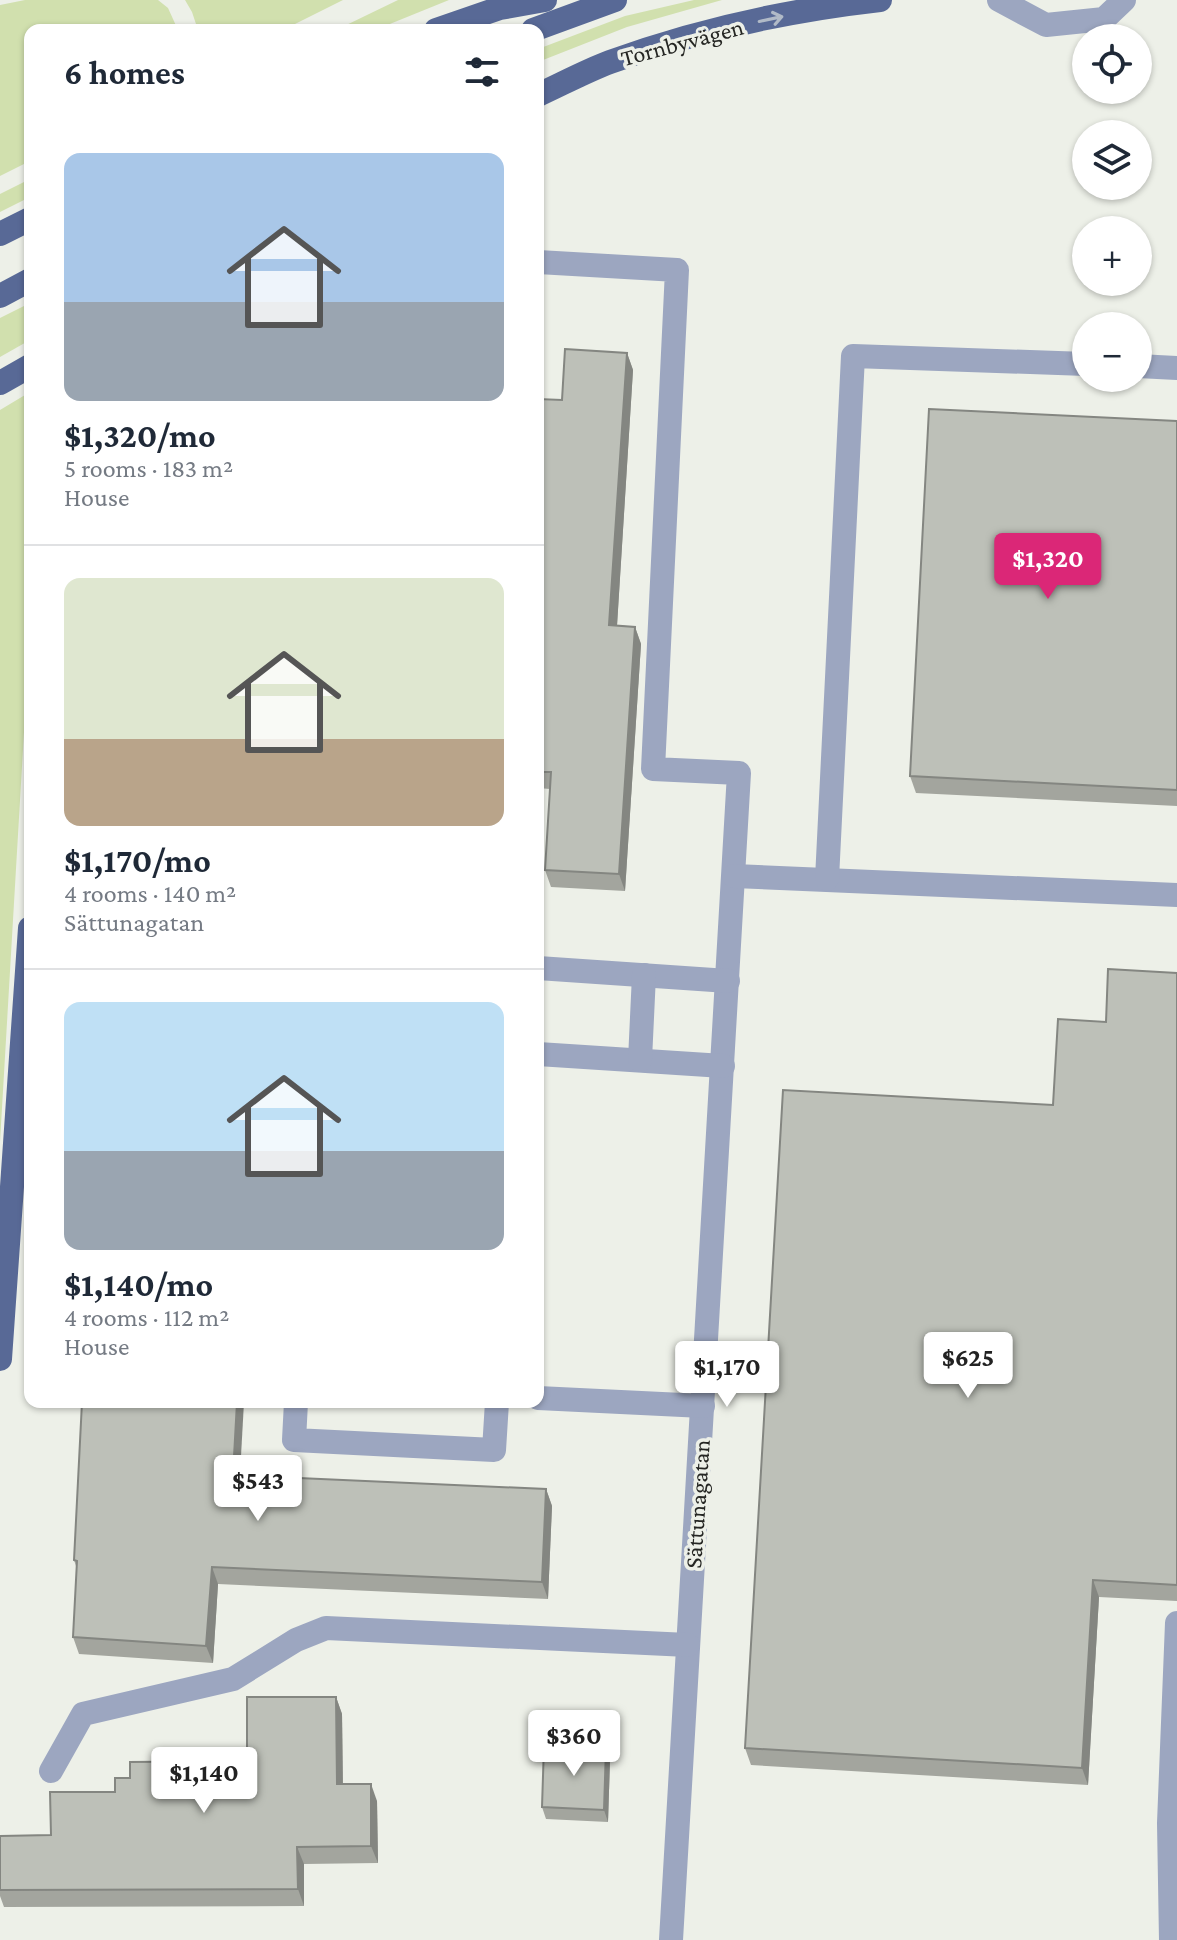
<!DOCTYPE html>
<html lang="en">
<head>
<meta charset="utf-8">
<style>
	body { margin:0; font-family:"Crimson Pro",serif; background:#f6f6f7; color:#1f2937; height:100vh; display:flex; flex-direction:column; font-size:30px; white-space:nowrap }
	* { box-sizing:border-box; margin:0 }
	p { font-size:26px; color:#747a83 }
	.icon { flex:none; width:44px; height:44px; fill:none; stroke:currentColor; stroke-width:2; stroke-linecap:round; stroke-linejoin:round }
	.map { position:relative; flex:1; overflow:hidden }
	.panel { position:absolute; left:24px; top:24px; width:520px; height:1384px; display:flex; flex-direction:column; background:#fff; border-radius:16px; box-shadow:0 2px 6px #0004 }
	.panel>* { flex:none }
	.fabs { position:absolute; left:1072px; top:24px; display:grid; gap:16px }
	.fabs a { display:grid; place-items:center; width:80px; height:80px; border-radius:50%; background:#fff; box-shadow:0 2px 6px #0004; font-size:40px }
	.price { position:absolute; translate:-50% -68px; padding:0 18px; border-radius:8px; background:#fff; color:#222; font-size:26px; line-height:52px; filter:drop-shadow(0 2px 4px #0008) }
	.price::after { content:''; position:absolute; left:50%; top:48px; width:24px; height:18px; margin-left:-12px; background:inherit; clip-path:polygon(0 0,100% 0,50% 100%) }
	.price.selected { background:#db2777; color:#fff }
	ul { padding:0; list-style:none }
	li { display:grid; align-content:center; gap:16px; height:424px; padding:0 40px }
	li+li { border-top:2px solid #e0e1e3 }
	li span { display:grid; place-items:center; height:248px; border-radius:16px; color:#555 }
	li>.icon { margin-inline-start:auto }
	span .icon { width:144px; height:144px; fill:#fffc; stroke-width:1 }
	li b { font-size:34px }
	h2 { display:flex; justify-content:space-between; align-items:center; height:96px; padding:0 40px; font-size:34px }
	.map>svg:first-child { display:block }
</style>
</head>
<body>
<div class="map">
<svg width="1177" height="1940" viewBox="0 0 1177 1940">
	<rect width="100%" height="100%" fill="#edf0e8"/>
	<!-- green -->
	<g fill="#d1e0ae">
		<polygon points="25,0 158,0 168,8 178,30 30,30 30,161 0,176 0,5"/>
		<polygon points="185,0 343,0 283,30 198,30 192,12"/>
		<polygon points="398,0 449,0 375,30 336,30"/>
		<polygon points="694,0 722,0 627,27 538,62 538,49 625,16"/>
		<polygon points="30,179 30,197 0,212 0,194"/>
		<polygon points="30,303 30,340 0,357 0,318"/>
		<polygon points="30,392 30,664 27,681 0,1142 0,410"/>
	</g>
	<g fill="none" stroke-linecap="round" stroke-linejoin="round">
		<!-- minor -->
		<g stroke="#9ca6c0" stroke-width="24">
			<polyline points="999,0 1046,25 1104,19 1124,0"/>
			<polyline points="538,262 677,270 653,769 739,773 671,1940"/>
			<polyline points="1138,366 1177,368"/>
			<polyline points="734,876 1177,895"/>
			<polyline points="827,879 853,356 1086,364"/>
			<polyline points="538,968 728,981"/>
			<polyline points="538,1054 723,1066"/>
			<polyline points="640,1060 644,975"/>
			<polyline points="538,1398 703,1406"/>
			<polyline points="296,1402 294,1440 494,1450 497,1402"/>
			<polyline points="51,1771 83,1714 233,1679 296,1640 326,1628 688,1645"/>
			<polyline points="1171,1940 1169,1823 1177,1623"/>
		</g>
		<!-- major -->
		<g stroke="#586996" stroke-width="24">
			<polyline points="436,30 500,8 545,0"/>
			<polyline points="533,30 615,0"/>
			<path d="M538 95C562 84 586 71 610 62 695 31 791 10 880 0"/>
			<polyline points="0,234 30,219"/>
			<polyline points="0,296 30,280"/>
			<polyline points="0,383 30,366"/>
			<polyline points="0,1359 30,928"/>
		</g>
	</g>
	<!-- wall -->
	<g fill="#a3a59e">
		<polygon points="627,353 633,370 617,625 635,627 641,644 625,891 551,887 545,870 550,789 538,788 538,399 562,400"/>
		<polygon points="1177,421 1177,806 916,793 910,776"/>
		<polygon points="1177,973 1177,1601 1099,1597 1088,1785 751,1765 745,1748 1053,1105 1106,1022"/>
		<polygon points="240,1476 546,1489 552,1506 548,1599 218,1584 213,1663 79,1654 73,1637 77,1569 74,1560"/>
		<polygon points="336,1697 342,1714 343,1784 377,1801 378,1863 304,1864 304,1906 4,1907 0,1896 0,1890 51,1835 115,1792 130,1778 247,1761"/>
		<polygon points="606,1748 610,1760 608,1822 546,1819 542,1807"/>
	</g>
	<!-- shaded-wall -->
	<g fill="#848681">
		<polygon points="627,353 633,370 616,642 609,625"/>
		<polygon points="635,627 641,644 625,891 619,874"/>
		<polygon points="237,1402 244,1402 239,1492 233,1475"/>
		<polygon points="546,1489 552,1506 548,1599 542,1582"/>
		<polygon points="212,1567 218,1584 213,1663 206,1646"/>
		<polygon points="1093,1580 1099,1597 1088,1785 1082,1768"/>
		<polygon points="336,1697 342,1714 343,1801 337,1784"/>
		<polygon points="606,1748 610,1760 608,1822 604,1810"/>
		<polygon points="371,1784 377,1801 378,1863 371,1846"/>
		<polygon points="297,1847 304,1864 304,1906 298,1889"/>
	</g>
	<!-- building -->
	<g fill="#bdc0b8" stroke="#848681" stroke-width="2">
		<polygon points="565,349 627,353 609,625 635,627 619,874 545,870 551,772 538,772 538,399 562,400"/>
		<polygon points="929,409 1177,421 1177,790 910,776"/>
		<polygon points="1108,969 1177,973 1177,1585 1093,1580 1082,1768 745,1748 783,1090 1053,1105 1058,1019 1106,1022"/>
		<polygon points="82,1402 237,1402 233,1475 546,1489 542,1582 212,1567 206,1646 73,1637 77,1561 74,1560"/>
		<polygon points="247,1697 336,1697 337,1784 371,1784 371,1846 297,1847 298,1889 0,1890 0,1836 51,1835 50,1792 115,1792 115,1778 130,1778 130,1762 247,1761"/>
		<polygon points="544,1745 606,1748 604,1810 542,1807"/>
	</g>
	<!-- one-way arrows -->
	<defs><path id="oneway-shaft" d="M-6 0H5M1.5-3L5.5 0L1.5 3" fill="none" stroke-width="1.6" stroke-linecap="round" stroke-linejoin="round" transform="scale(2)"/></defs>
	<use stroke="#b1bac7" href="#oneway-shaft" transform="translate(771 19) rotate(-12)"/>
	<g text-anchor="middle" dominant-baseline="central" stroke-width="7" stroke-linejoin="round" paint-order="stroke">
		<!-- street labels -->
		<g font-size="24" fill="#252623" stroke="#edf0e8">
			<text transform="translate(682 42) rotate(-15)">Tornbyvägen</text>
			<text transform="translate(697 1504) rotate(-86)">Sättunagatan</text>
		</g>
	</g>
</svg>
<div class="fabs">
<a><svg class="icon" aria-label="locate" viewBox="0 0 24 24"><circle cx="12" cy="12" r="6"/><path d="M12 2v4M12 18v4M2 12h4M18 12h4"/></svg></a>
<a><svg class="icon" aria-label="layers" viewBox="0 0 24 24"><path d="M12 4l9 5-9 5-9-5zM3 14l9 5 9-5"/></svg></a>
<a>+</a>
<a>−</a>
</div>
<b class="price selected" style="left:1048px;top:601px">$1,320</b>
<b class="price" style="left:968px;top:1400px">$625</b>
<b class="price" style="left:727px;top:1409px">$1,170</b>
<b class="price" style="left:258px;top:1523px">$543</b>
<b class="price" style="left:574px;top:1778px">$360</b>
<b class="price" style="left:204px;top:1815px">$1,140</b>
<section class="panel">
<h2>6 homes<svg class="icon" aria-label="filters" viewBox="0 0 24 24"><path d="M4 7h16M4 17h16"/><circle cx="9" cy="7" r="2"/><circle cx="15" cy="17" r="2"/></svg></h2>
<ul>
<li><span style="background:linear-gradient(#a9c7e8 60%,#9aa5b1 0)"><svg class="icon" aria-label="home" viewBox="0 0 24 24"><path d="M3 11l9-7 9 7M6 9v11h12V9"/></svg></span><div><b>$1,320/mo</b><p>5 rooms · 183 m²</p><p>House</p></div></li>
<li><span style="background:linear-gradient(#dfe7d0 65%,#b9a48a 0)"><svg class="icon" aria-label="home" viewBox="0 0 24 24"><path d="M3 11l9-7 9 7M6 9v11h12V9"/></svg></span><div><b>$1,170/mo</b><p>4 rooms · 140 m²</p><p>Sättunagatan</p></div></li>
<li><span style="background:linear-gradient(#bfe0f5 60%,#9aa5b1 0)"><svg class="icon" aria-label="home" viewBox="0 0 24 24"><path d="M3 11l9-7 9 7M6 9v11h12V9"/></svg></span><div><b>$1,140/mo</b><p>4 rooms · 112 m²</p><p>House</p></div></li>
</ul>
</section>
</div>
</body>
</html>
